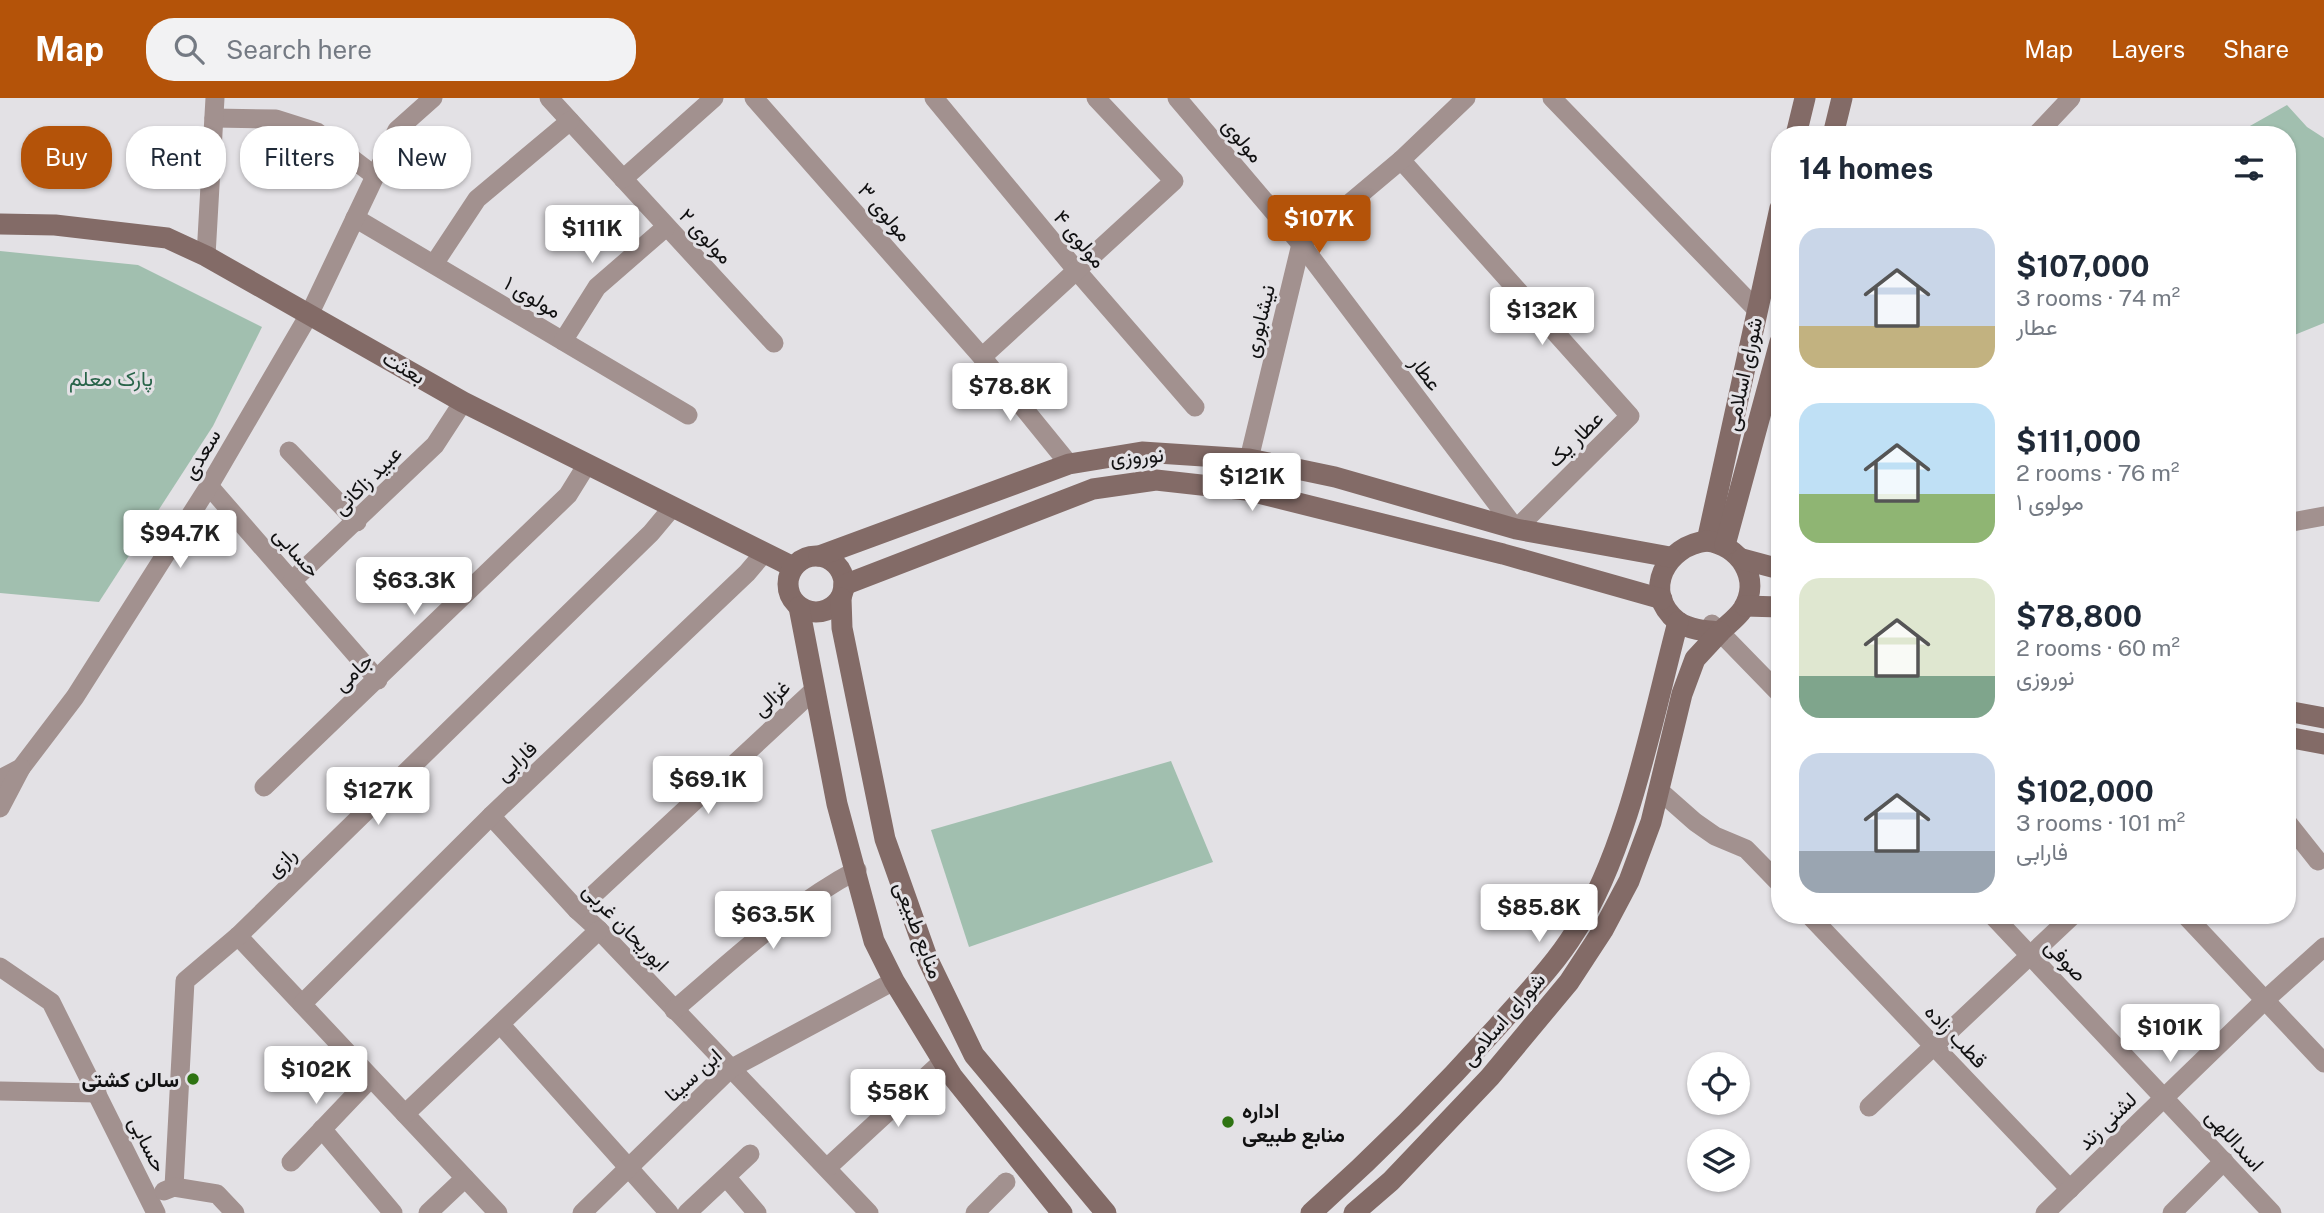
<!DOCTYPE html>
<html lang="en">
<head>
<meta charset="utf-8">
<style>
	body { margin:0; font-family:"Public Sans",Vazirmatn,sans-serif; background:#f2f2f3; color:#1f2937; height:100vh; display:flex; flex-direction:column; font-size:26px; white-space:nowrap }
	* { box-sizing:border-box; margin:0 }
	p { font-size:23px; color:#747a83 }
	.icon { flex:none; width:38px; height:38px; fill:none; stroke:currentColor; stroke-width:2; stroke-linecap:round; stroke-linejoin:round }
	.map { position:relative; flex:1; overflow:hidden }
	.details { position:absolute; left:1771px; top:28px; width:525px; height:798px; display:flex; flex-direction:column; background:#fff; border-radius:28px; box-shadow:0 2px 5px #0004 }
	.details>* { flex:none }
	.guide { position:absolute; left:21px; top:28px; width:665px; height:63px; display:flex; gap:14px }
	.buttons { position:absolute; left:1687px; top:954px; display:grid; gap:14px }
	.buttons a { display:grid; place-items:center; width:63px; height:63px; border-radius:50%; background:#fff; box-shadow:0 2px 5px #0004; font-size:35px }
	.price { position:absolute; translate:-50% -60px; padding:0 16px; border-radius:7px; background:#fff; color:#222; font-size:23px; line-height:46px; filter:drop-shadow(0 2px 4px #0008) }
	.price::after { content:''; position:absolute; left:50%; top:42px; width:21px; height:16px; margin-left:-10px; background:inherit; clip-path:polygon(0 0,100% 0,50% 100%) }
	.price.current { background:#b45309; color:#fff }
	ul { padding:0; list-style:none }
	li { display:flex; align-items:center; gap:21px; height:175px; padding:0 28px }
	li span { display:grid; place-items:center; flex:none; width:196px; height:140px; border-radius:21px; color:#555 }
	li>.icon { margin-inline-start:auto }
	span .icon { width:84px; height:84px; fill:#fffc; stroke-width:1 }
	li b { font-size:30px }
	h2 { display:flex; justify-content:space-between; align-items:center; height:84px; padding:0 28px; font-size:30px }
	.chip { padding:0 24px; border-radius:28px; background:#fff; box-shadow:0 2px 5px #0004; font-size:24px; line-height:63px }
	.chip.current { background:#b45309; color:#fff }
	header { display:flex; align-items:center; gap:42px; box-sizing:border-box; height:98px; padding:0 35px; background:#b45309; color:#fff }
	header strong { font-size:33px }
	nav { display:flex; gap:38px; margin-inline-start:auto; font-size:24px }
	.search { width:490px; height:63px; background:#f2f2f3; display:flex; align-items:center; gap:18px; box-sizing:border-box; padding:0 24px; border-radius:28px; color:#747a83; font-size:26px }
	.map>svg:first-child { display:block }
</style>
</head>
<body>
<header>
<strong>Map</strong>
<div class="search"><svg class="icon" aria-label="search" viewBox="0 0 24 24"><circle cx="10" cy="10" r="6"/><path d="M15 15l6 6"/></svg>Search here</div>
<nav><a>Map</a><a>Layers</a><a>Share</a></nav>
</header>
<div class="map">
<svg width="2324" height="1115" viewBox="0 0 2324 1115">
	<rect width="100%" height="100%" fill="#e3e1e5"/>
	<!-- green -->
	<g fill="#a1bfaf">
		<polygon points="2287,7 2307,29 2324,40 2324,225 2287,240 2287,37 2234,37"/>
		<polygon points="0,153 138,167 262,229 213,328 99,504 0,495"/>
		<polygon points="1171,663 1213,764 969,849 931,732"/>
	</g>
	<g fill="none" stroke-linecap="round" stroke-linejoin="round">
		<!-- street -->
		<g stroke="#a2918f" stroke-width="19">
			<polyline points="549,0 774,245"/>
			<polyline points="754,0 982,259 1069,366"/>
			<polyline points="934,0 1077,173 1195,309"/>
			<polyline points="1177,0 1301,146 1516,431 1630,318 1401,62"/>
			<polyline points="1552,0 1757,212"/>
			<polyline points="214,20 276,21 317,34 375,78"/>
			<polyline points="2036,37 2071,0"/>
			<polyline points="623,81 714,0"/>
			<polyline points="355,120 688,317"/>
			<polyline points="206,158 215,0"/>
			<polyline points="434,166 477,101 570,23"/>
			<polyline points="563,243 597,189 666,129"/>
			<polyline points="982,259 1174,83 1096,0"/>
			<polyline points="289,353 357,424"/>
			<polyline points="1249,361 1301,146 1401,62 1466,0"/>
			<polyline points="209,388 378,582"/>
			<polyline points="2287,425 2324,418"/>
			<polyline points="292,483 435,347 463,304"/>
			<polyline points="1712,526 1780,596"/>
			<polyline points="0,681 21,670 75,599 209,388 310,215 397,32 433,0"/>
			<polyline points="264,689 568,397 586,368"/>
			<polyline points="1661,694 1695,724 1715,738 1746,751 1780,786"/>
			<polyline points="0,710 21,670"/>
			<polyline points="491,718 577,812 599,832 869,1115"/>
			<polyline points="2287,724 2318,763"/>
			<polyline points="577,812 813,593"/>
			<polyline points="1809,817 2070,1091"/>
			<polyline points="1992,817 2272,1115"/>
			<polyline points="2185,817 2324,965"/>
			<polyline points="238,838 498,1115"/>
			<polyline points="0,869 51,904 156,1115"/>
			<polyline points="302,906 491,718 747,475 764,455"/>
			<path d="M674 912C733 862 789 808 857 772"/>
			<polyline points="501,927 669,1115"/>
			<polyline points="0,993 97,995"/>
			<polyline points="1869,1009 2073,817"/>
			<polyline points="405,1016 599,832"/>
			<polyline points="322,1031 393,1115"/>
			<polyline points="291,1064 371,980"/>
			<polyline points="828,1069 943,963"/>
			<polyline points="727,1080 757,1115"/>
			<polyline points="174,1089 185,883 238,838 651,435 672,410"/>
			<polyline points="164,1093 174,1089 217,1096 235,1115"/>
			<polyline points="428,1115 465,1080"/>
			<polyline points="582,1115 730,971 894,883"/>
			<polyline points="687,1115 750,1056"/>
			<polyline points="975,1115 1006,1084"/>
			<polyline points="2045,1115 2264,903 2324,849"/>
			<polyline points="2172,1115 2224,1063"/>
		</g>
		<!-- secondary -->
		<g stroke="#836b67" stroke-width="21">
			<polyline points="1796,37 1805,0"/>
			<polyline points="1833,37 1842,0"/>
			<polyline points="0,126 55,127 167,140 206,158 463,304 793,469"/>
			<polyline points="1707,443 1780,110"/>
			<path d="M1707 443C1739 447 1762 480 1743 511 1737 520 1728 526 1720 534 1706 533 1689 532 1677 523 1641 494 1666 447 1707 443Z"/>
			<polyline points="1725,447 1780,244"/>
			<circle cx="816" cy="486" r="28"/>
			<polyline points="819,458 1069,366 1142,354 1249,361 1335,379 1516,431 1670,459"/>
			<polyline points="1742,461 1780,471"/>
			<polyline points="844,487 1093,391 1156,382 1246,392 1503,456 1662,501"/>
			<polyline points="841,500 842,530 885,741 928,862 974,957 1106,1115"/>
			<polyline points="1745,508 1780,509"/>
			<polyline points="799,509 837,706 874,843 894,883 952,978 1062,1115"/>
			<polyline points="2287,613 2324,620"/>
			<polyline points="2287,639 2324,646"/>
			<path d="M1311 1115C1377 1056 1439 994 1498 928 1524 898 1554 868 1575 834 1628 753 1653 618 1678 524"/>
			<polyline points="1354,1115 1391,1083 1490,979 1569,884 1603,832 1629,783 1651,724 1682,596 1695,561 1720,534"/>
		</g>
	</g>
	<!-- markers -->
	<g fill="#2e7312" stroke="#e3e1e5" stroke-width="2.5">
		<circle cx="193" cy="981" r="7"/>
		<circle cx="1228" cy="1024" r="7"/>
	</g>
	<g text-anchor="middle" dominant-baseline="central" stroke-width="6" stroke-linejoin="round" paint-order="stroke">
		<!-- street labels -->
		<g font-size="21" fill="#111112" stroke="#e3e1e5">
			<text transform="translate(1243 42) rotate(50)">مولوی</text>
			<text transform="translate(885 114) rotate(49)">مولوی ۳</text>
			<text transform="translate(706 138) rotate(47)">مولوی ۲</text>
			<text transform="translate(1080 141) rotate(50)">مولوی ۴</text>
			<text transform="translate(533 199) rotate(31)">مولوی ۱</text>
			<text transform="translate(1259 223) rotate(-76)">نیشابوری</text>
			<text transform="translate(404 269) rotate(30)">بعثت</text>
			<text transform="translate(1426 275) rotate(53)">عطار</text>
			<text transform="translate(1743 276) rotate(-78)">شورای اسلامی</text>
			<text transform="translate(1575 341) rotate(-45)">عطار یک</text>
			<text transform="translate(201 356) rotate(-59)">سعدی</text>
			<text transform="translate(1137 358) rotate(-4)">نوروزی</text>
			<text transform="translate(367 382) rotate(-45)">عبید زاکانی</text>
			<text transform="translate(297 454) rotate(49)">حسابی</text>
			<text transform="translate(353 574) rotate(-43)">جامی</text>
			<text transform="translate(771 600) rotate(-43)">غزالی</text>
			<text transform="translate(516 663) rotate(-43)">فارابی</text>
			<text transform="translate(281 764) rotate(-44)">رازی</text>
			<text transform="translate(626 829) rotate(46)">ابوریحان غربی</text>
			<text transform="translate(919 832) rotate(69)">منابع طبیعی</text>
			<text transform="translate(2066 862) rotate(46)">صوفی</text>
			<text transform="translate(1503 921) rotate(-49)">شورای اسلامی</text>
			<text transform="translate(1956 938) rotate(46)">قطب زاده</text>
			<text transform="translate(693 977) rotate(-42)">ابن سینا</text>
			<text transform="translate(2107 1023) rotate(-44)">لشنی زند</text>
			<text transform="translate(2235 1042) rotate(48)">اسداللهی</text>
			<text transform="translate(148 1046) rotate(63)">حسابی</text>
		</g>
		<!-- park labels -->
		<g font-size="21" fill="#286449" stroke="#e3e1e5">
			<text x="111" y="280">پارک معلم</text>
		</g>
		<!-- poi labels -->
		<g font-size="21" font-weight="bold" fill="#111112" stroke="#e3e1e5" text-anchor="end">
			<text x="179" y="981">سالن کشتی</text>
			<text x="1242" y="1012" text-anchor="start">اداره<tspan x="1242" dy="24">منابع طبیعی</tspan></text>
		</g>
	</g>
</svg>
<div class="buttons">
<a><svg class="icon" aria-label="locate" viewBox="0 0 24 24"><circle cx="12" cy="12" r="6"/><path d="M12 2v4M12 18v4M2 12h4M18 12h4"/></svg></a>
<a><svg class="icon" aria-label="layers" viewBox="0 0 24 24"><path d="M12 4l9 5-9 5-9-5zM3 14l9 5 9-5"/></svg></a>
</div>
<b class="price current" style="left:1319px;top:157px">$107K</b>
<b class="price" style="left:592px;top:167px">$111K</b>
<b class="price" style="left:1542px;top:249px">$132K</b>
<b class="price" style="left:1010px;top:325px">$78.8K</b>
<b class="price" style="left:1252px;top:415px">$121K</b>
<b class="price" style="left:180px;top:472px">$94.7K</b>
<b class="price" style="left:414px;top:519px">$63.3K</b>
<b class="price" style="left:708px;top:718px">$69.1K</b>
<b class="price" style="left:378px;top:729px">$127K</b>
<b class="price" style="left:1539px;top:846px">$85.8K</b>
<b class="price" style="left:773px;top:853px">$63.5K</b>
<b class="price" style="left:2170px;top:966px">$101K</b>
<b class="price" style="left:316px;top:1008px">$102K</b>
<b class="price" style="left:898px;top:1031px">$58K</b>
<div class="guide">
<a class="chip current">Buy</a>
<a class="chip">Rent</a>
<a class="chip">Filters</a>
<a class="chip">New</a>
</div>
<section class="details">
<h2>14 homes<svg class="icon" aria-label="filters" viewBox="0 0 24 24"><path d="M4 7h16M4 17h16"/><circle cx="9" cy="7" r="2"/><circle cx="15" cy="17" r="2"/></svg></h2>
<ul>
<li><span style="background:linear-gradient(#c9d6e8 70%,#c2b280 0)"><svg class="icon" aria-label="home" viewBox="0 0 24 24"><path d="M3 11l9-7 9 7M6 9v11h12V9"/></svg></span><div><b>$107,000</b><p>3 rooms · 74 m²</p><p>عطار</p></div></li>
<li><span style="background:linear-gradient(#bfe0f5 65%,#8fb573 0)"><svg class="icon" aria-label="home" viewBox="0 0 24 24"><path d="M3 11l9-7 9 7M6 9v11h12V9"/></svg></span><div><b>$111,000</b><p>2 rooms · 76 m²</p><p>مولوی ۱</p></div></li>
<li><span style="background:linear-gradient(#dfe7d0 70%,#7fa58c 0)"><svg class="icon" aria-label="home" viewBox="0 0 24 24"><path d="M3 11l9-7 9 7M6 9v11h12V9"/></svg></span><div><b>$78,800</b><p>2 rooms · 60 m²</p><p>نوروزی</p></div></li>
<li><span style="background:linear-gradient(#c9d6e8 70%,#9aa5b1 0)"><svg class="icon" aria-label="home" viewBox="0 0 24 24"><path d="M3 11l9-7 9 7M6 9v11h12V9"/></svg></span><div><b>$102,000</b><p>3 rooms · 101 m²</p><p>فارابی</p></div></li>
</ul>
</section>
</div>
</body>
</html>
